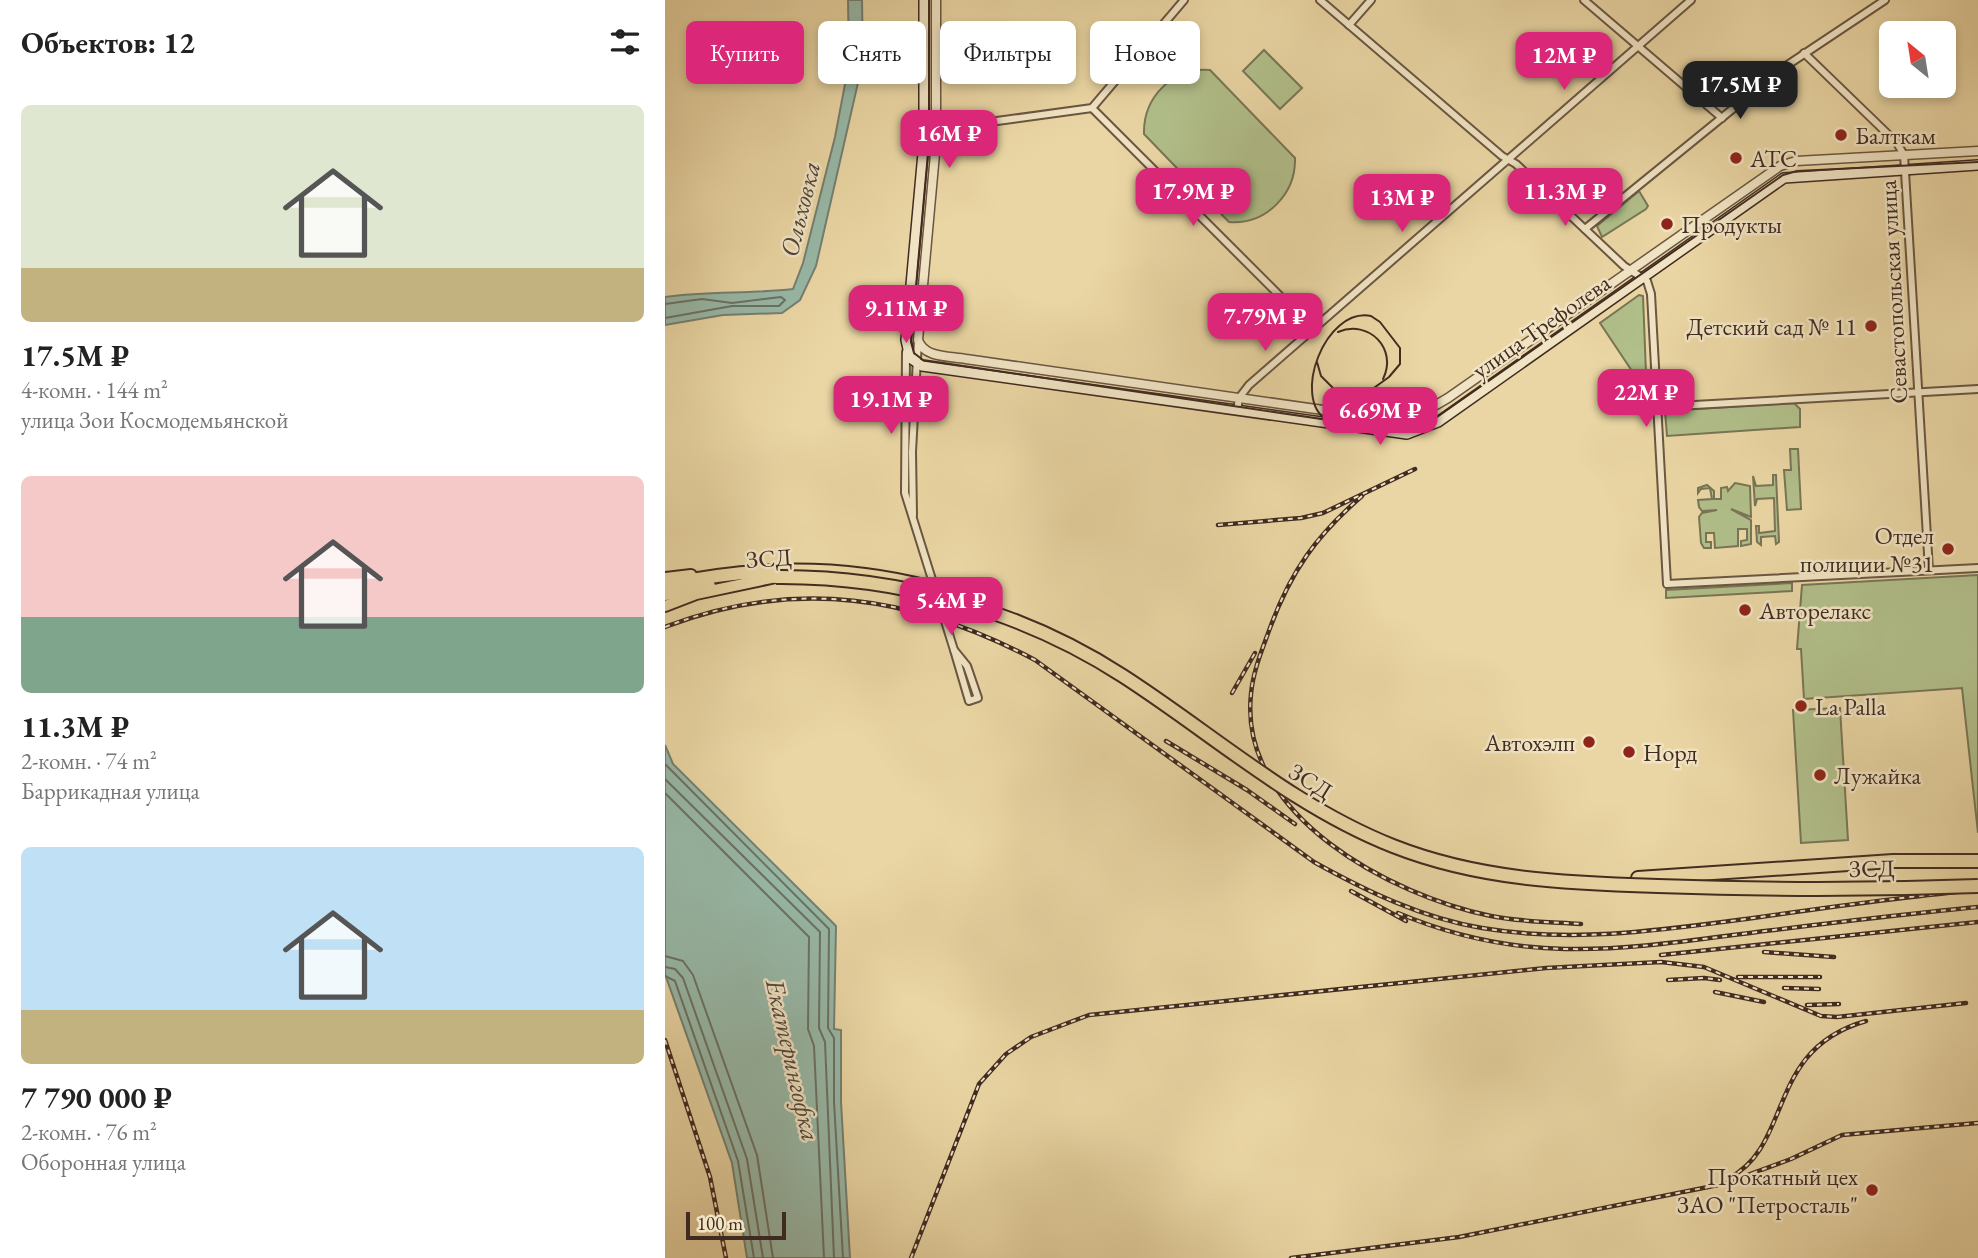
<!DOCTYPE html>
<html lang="ru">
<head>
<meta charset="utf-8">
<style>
	body { margin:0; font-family:"EB Garamond",serif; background:#f2f2f2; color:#222; height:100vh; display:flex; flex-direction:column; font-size:26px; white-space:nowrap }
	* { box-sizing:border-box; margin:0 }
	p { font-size:23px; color:#767676 }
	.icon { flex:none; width:38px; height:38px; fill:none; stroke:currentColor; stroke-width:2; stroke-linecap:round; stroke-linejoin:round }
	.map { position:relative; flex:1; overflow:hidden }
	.drawer { display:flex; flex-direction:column; background:#fff; width:665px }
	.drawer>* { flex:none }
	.banner { position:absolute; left:21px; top:21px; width:665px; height:63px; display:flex; gap:14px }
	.needle { width:46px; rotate:330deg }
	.tools { position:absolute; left:1214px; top:21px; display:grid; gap:14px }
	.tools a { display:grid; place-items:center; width:77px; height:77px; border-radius:10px; background:#fff; box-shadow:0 4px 10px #0003; font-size:35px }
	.scale { position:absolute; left:21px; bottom:18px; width:100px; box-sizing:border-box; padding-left:7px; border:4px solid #402b21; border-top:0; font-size:19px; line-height:24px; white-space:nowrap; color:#402b21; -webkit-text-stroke:5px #f1e4c4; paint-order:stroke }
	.price { position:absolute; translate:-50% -60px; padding:0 16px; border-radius:14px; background:#db2777; color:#fff; font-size:23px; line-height:46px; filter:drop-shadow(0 2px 4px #0008) }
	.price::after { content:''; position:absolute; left:50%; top:42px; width:21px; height:16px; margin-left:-10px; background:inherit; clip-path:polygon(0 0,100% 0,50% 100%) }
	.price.on { background:#222; color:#fff }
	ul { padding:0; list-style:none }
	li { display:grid; align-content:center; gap:14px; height:371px; padding:0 21px }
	li span { display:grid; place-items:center; height:217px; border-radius:10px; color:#555 }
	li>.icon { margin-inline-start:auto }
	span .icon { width:126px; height:126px; fill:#fffc; stroke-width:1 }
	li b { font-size:30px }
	h2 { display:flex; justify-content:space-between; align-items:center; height:84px; padding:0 21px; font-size:30px }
	.chip { padding:0 24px; border-radius:10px; background:#fff; box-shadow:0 4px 10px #0003; font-size:24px; line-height:63px }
	.chip.on { background:#db2777; color:#fff }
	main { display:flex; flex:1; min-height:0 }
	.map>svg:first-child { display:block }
</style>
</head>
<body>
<main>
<section class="drawer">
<h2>Объектов: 12<svg class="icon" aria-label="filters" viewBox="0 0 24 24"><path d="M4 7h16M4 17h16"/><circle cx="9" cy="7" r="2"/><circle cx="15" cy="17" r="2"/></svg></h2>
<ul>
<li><span style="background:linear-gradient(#dfe7d0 75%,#c2b280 0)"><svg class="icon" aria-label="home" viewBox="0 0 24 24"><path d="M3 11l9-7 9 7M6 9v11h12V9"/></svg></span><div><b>17.5M ₽</b><p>4-комн. · 144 m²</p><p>улица Зои Космодемьянской</p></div></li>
<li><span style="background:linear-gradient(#f6c9c9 65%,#7fa58c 0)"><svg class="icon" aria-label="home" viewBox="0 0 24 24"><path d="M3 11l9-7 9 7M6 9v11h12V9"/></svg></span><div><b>11.3M ₽</b><p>2-комн. · 74 m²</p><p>Баррикадная улица</p></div></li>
<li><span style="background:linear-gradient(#bfe0f5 75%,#c2b280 0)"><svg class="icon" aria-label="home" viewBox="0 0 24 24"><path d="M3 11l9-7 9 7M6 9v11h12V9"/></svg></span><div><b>7 790 000 ₽</b><p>2-комн. · 76 m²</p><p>Оборонная улица</p></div></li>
</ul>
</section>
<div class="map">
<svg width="1313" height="1258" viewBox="0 0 1313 1258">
	<rect width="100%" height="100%" fill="#ead6a4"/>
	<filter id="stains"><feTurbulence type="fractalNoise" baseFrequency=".00286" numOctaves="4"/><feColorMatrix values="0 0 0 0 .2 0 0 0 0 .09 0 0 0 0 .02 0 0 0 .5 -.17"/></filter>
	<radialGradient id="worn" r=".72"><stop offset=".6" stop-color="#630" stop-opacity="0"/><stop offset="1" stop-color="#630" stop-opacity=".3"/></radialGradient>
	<!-- green -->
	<g fill="#b1bf8a" stroke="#787556" stroke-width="2">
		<polygon points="599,50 637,88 615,109 578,71"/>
		<path d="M545 70 630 158C631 194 601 225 564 222L479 134C478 98 507 67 545 70Z"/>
		<polygon points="974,191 983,206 981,209 937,237 932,226"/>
		<polygon points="974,295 978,296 981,373 971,377 935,323"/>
		<polygon points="1129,403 1135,409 1135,427 1002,436 1000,411"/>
		<polygon points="1125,449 1133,449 1136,509 1122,510 1119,470 1126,470"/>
		<polygon points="1108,475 1111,475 1114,542 1111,544 1110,536 1096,537 1096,545 1092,542 1091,526 1094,526 1094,533 1110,531 1109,498 1092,499 1090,506 1088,476 1091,486 1108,485"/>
		<polygon points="1070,483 1085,486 1086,517 1066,509 1086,520 1086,544 1076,546 1076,541 1082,540 1082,529 1073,529 1073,546 1050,548 1049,533 1041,533 1041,542 1046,542 1046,548 1039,548 1036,543 1034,517 1037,513 1052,510 1037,511 1034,507 1033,500 1047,499 1045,488 1036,489 1033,493 1033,488 1042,485 1049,491 1049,499 1056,499 1056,488 1062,487 1063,491"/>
		<polygon points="1313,575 1313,833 1297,688 1139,699 1136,649 1132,649 1137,585"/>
		<polygon points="1127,583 1127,591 1001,598 1001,590"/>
		<polygon points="1175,708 1183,840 1136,843 1128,710"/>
	</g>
	<!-- water -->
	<g fill="#98b9a8" stroke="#758072" stroke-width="2">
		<path d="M183 0H197L198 61 151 266 135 300 117 313 58 315 0 325V297C43 291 85 294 128 289L138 263 170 137 184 63Z"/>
		<polygon points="0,745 8,764 171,926 169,1029 176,1030 176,1102 185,1258 82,1258 67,1163 0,974"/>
	</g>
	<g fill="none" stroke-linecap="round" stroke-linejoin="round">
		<!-- shore -->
		<g stroke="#6c7264" stroke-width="2">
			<polyline points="0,304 37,299 67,303 116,297 120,300 114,306 67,306 0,318"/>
			<polyline points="0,764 164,929 163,1028 169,1038 169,1102 178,1258"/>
			<polyline points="0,779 155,932 154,1028 160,1042 169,1258"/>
			<polyline points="0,793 144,937 143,1029 149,1046 159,1258"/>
			<polyline points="0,956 18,961 28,975 92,1155 108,1258"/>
			<polyline points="0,967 10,969 18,978 82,1159 98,1258"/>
			<polyline points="0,976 10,981 73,1161 89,1258"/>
		</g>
		<!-- minor casing -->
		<g stroke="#6a5642" stroke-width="10">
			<g id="minor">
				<polyline points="655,0 837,156 851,164 959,266 982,281 986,294 1002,584 1313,568"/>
				<polyline points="919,0 1057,118"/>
				<polyline points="684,25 706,0"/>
				<polyline points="1139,53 1232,143 1239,155 1264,570"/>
				<polyline points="427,108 648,329"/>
				<polyline points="259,131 427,108 519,0"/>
				<polyline points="920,229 1118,68 1220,0"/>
				<polyline points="241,352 240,493 289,650"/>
				<polyline points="993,407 1313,389"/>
				<polyline points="572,411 574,398 584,385 1026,0"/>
				<polyline points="248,515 247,452 253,340"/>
				<polygon points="289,650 302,666 313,698 304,701"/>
			</g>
		</g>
		<!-- tertiary casing -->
		<g stroke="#6a5642" stroke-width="11">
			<path id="tertiary" d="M271 0V143L253 340C259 358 284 356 301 359L714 418 747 419 783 398 1115 166 1131 161 1313 151"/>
		</g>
		<!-- secondary casing -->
		<g stroke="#402b21" stroke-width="12">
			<polyline id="secondary" points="259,0 259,142 241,340 245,358 257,366 742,434 773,422 1119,178 1313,165"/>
		</g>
		<!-- primary casing -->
		<g stroke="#402b21" stroke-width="14">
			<g id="primary">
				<polyline points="0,578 26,575"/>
				<polyline points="0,606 31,594 111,577"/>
			</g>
		</g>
		<!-- motorway casing -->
		<g stroke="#402b21" stroke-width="16">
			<g id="motorway">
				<path d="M0 585C88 566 180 565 267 588"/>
				<polyline points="0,594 44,586"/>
				<polyline points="973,878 1228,861 1313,861"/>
			</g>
		</g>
		<!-- minor -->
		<use href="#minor" stroke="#f1e4c4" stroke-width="6"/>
		<!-- tertiary -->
		<use href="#tertiary" stroke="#f1e4c4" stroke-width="8"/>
		<!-- secondary -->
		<use href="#secondary" stroke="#f1e4c4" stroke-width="9"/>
		<!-- primary -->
		<use href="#primary" stroke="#ead6a4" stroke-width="10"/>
		<!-- motorway -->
		<use href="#motorway" stroke="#ead6a4" stroke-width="12"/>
		<!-- tram -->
		<g stroke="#402b21" stroke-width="2">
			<polyline points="264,0 264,142 246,342 249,353 258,360 724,429 752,427 772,417 1118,175 1132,171 1313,162"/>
			<path d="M673 332C704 319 733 349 718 379"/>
			<path d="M652 362 656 376 680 400 695 398 724 377 735 364V348L715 322 706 316C660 307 626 399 662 420"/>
			<path d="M707 389C696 403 702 417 717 424"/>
		</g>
		<!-- rail casing -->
		<g stroke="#402b21" stroke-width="4.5">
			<g id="rail">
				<path d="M697 496C651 536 626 571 605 628 597 650 588 671 586 694 573 815 727 896 826 916 856 922 886 922 916 924"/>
				<polyline points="553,525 636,518 658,513 750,469"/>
				<path d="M0 627C130 577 249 596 370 660L649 862C701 891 757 918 817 928 906 943 991 931 1081 919 1158 908 1235 897 1313 890"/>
				<polyline points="567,693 590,653"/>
				<polyline points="501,741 582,790 630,824"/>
				<polyline points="686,891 741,921"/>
				<path d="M733 913C861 967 960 949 1092 932 1166 923 1239 914 1313 907"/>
				<polyline points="1099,952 1169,957"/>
				<polyline points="996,955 1313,922"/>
				<polyline points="1073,977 1155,977"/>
				<polyline points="1003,980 1039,978 1055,980"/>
				<polyline points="1119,988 1154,989"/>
				<polyline points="1050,992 1099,1002"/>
				<polyline points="1142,1005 1174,1004"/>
				<polyline points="0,1040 45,1177 61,1258"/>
				<path d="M1064 1178C1129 1144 1100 1050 1201 1021"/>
				<polyline points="246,1258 314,1084 341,1054 366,1037 424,1015 881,968 996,962 1039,967 1156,1016 1172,1017 1301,1003"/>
				<polyline points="626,1258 794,1237 1058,1184 1126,1159 1177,1135 1313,1123"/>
			</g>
		</g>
		<!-- rail -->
		<use href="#rail" stroke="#f1e4c4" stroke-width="2" stroke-dasharray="5" stroke-linecap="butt"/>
		<!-- motorway-bridge casing -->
		<g stroke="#402b21" stroke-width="16" stroke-linecap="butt">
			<path id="motorway-bridge" d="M111 577C233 576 356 610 458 676 548 734 627 806 728 846 814 880 902 883 993 886 1100 890 1206 890 1313 886"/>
		</g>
		<!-- motorway-bridge -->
		<use href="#motorway-bridge" stroke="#ead6a4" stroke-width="12"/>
	</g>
	<!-- markers -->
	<g fill="#8f2418" stroke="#f1e4c4" stroke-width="2.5">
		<circle cx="1176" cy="135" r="7"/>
		<circle cx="1071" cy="158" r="7"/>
		<circle cx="1002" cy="224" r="7"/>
		<circle cx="1206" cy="326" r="7"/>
		<circle cx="1283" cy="549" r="7"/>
		<circle cx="1080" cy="610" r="7"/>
		<circle cx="1136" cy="706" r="7"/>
		<circle cx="924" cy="742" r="7"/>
		<circle cx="964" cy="752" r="7"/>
		<circle cx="1155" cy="775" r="7"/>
		<circle cx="1207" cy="1190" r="7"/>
	</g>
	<g text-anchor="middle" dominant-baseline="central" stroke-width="5" stroke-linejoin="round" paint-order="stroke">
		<!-- poi labels -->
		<g font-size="24" fill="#402b21" stroke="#f1e4c4" text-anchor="start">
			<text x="1190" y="135">Балткам</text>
			<text x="1085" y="158">АТС</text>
			<text x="1016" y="224">Продукты</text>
			<text x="1192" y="326" text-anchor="end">Детский сад № 11</text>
			<text x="1269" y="535" text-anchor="end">Отдел<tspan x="1269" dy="28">полиции №31</tspan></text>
			<text x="1094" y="610">Авторелакс</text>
			<text x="1150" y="706">La Palla</text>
			<text x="910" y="742" text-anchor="end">Автохэлп</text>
			<text x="978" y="752">Норд</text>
			<text x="1169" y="775">Лужайка</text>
			<text x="1193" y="1176" text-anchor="end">Прокатный цех<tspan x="1193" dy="28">ЗАО "Петросталь"</tspan></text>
		</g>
		<!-- street labels -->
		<g font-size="24" fill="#402b21" stroke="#f1e4c4">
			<text transform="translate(1228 292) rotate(-93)">Севастопольская улица</text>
			<text transform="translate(876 326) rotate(-35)">улица Трефолева</text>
			<text transform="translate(104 558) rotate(-4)">ЗСД</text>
			<text transform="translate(646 781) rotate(32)">ЗСД</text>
			<text transform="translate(1207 868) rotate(-1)">ЗСД</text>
		</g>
		<!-- water labels -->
		<g font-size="26" font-style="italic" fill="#52473c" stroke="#f1e4c4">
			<text transform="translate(135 209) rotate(-76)">Ольховка</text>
			<text transform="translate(128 1060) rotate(77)">Екатерингофка</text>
		</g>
	</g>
	<rect width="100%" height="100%" filter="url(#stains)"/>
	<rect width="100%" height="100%" fill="url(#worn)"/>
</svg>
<div class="tools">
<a><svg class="needle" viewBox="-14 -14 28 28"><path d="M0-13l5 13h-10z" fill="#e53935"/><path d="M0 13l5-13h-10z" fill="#767676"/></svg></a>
</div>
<div class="scale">100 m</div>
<b class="price" style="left:899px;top:92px">12M ₽</b>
<b class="price on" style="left:1075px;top:121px">17.5M ₽</b>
<b class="price" style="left:284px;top:170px">16M ₽</b>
<b class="price" style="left:528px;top:228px">17.9M ₽</b>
<b class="price" style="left:900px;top:228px">11.3M ₽</b>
<b class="price" style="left:737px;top:234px">13M ₽</b>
<b class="price" style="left:241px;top:345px">9.11M ₽</b>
<b class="price" style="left:600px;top:353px">7.79M ₽</b>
<b class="price" style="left:981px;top:429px">22M ₽</b>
<b class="price" style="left:226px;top:436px">19.1M ₽</b>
<b class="price" style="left:715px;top:447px">6.69M ₽</b>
<b class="price" style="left:286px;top:637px">5.4M ₽</b>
<div class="banner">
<a class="chip on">Купить</a>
<a class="chip">Снять</a>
<a class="chip">Фильтры</a>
<a class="chip">Новое</a>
</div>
</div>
</main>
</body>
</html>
